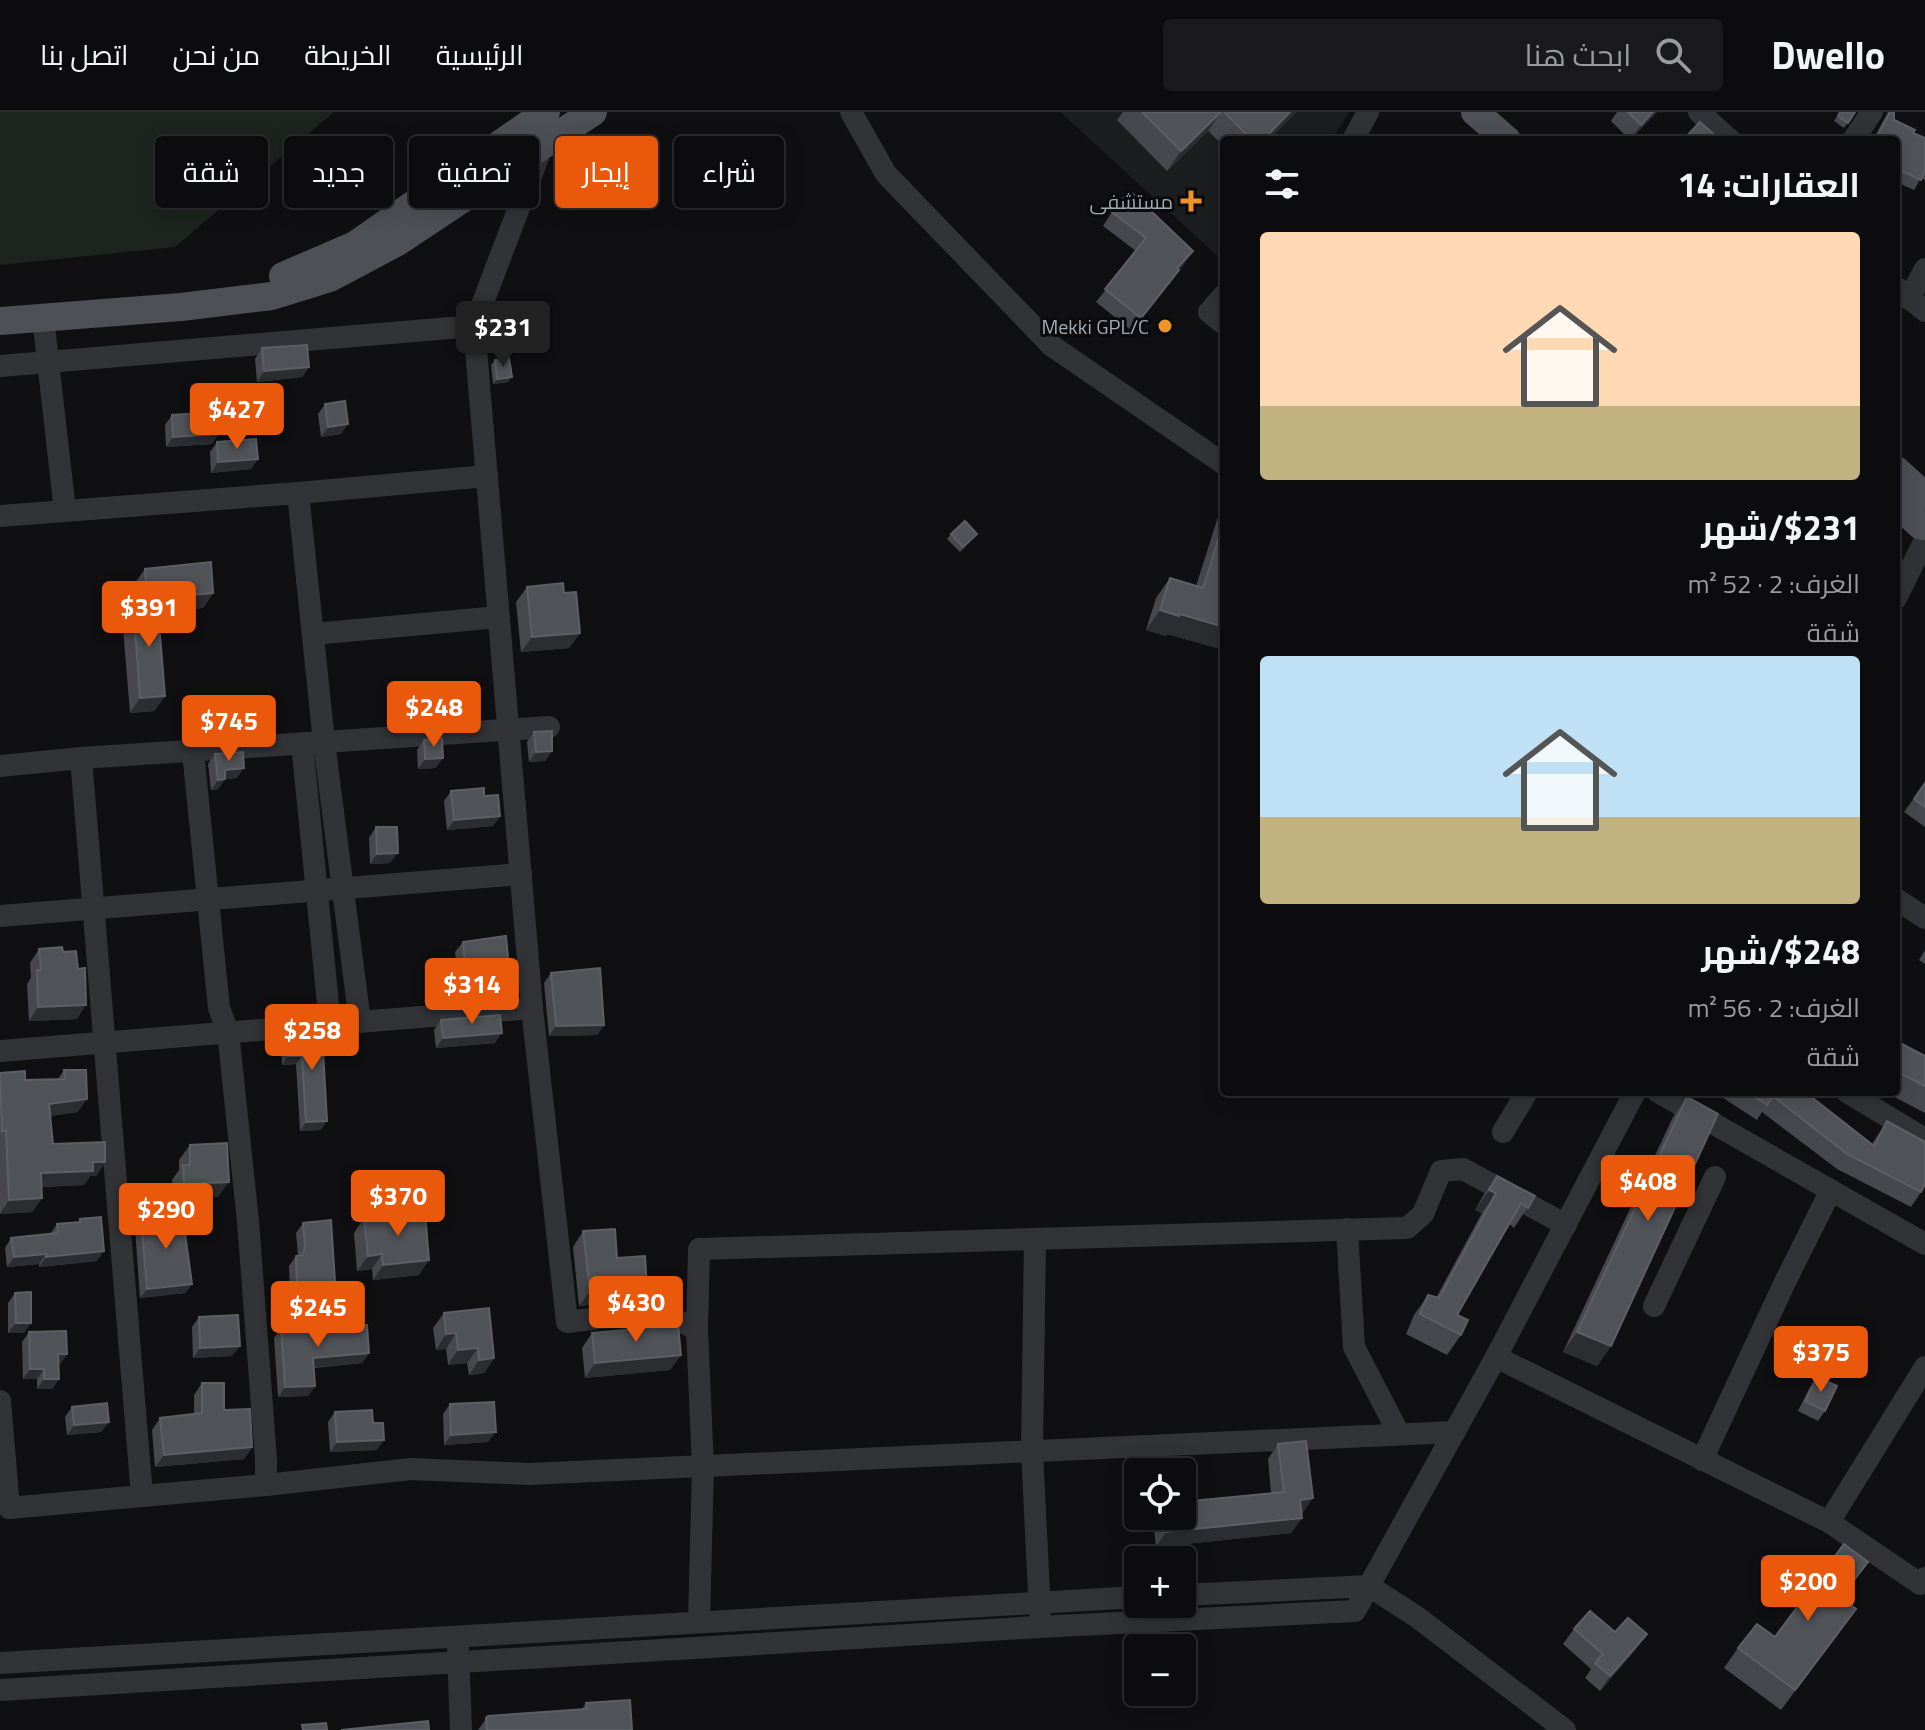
<!DOCTYPE html>
<html lang="ar">
<head>
<meta charset="utf-8">
<style>
	body { margin:0; font-family:"Titillium Web",Cairo,sans-serif; background:#1a1a1c; color:#f1f3f6; direction:rtl; height:100vh; display:flex; flex-direction:column; font-size:30px; white-space:nowrap }
	* { box-sizing:border-box; margin:0 }
	p { font-size:26px; color:#9a9b9e }
	.icon { flex:none; width:44px; height:44px; fill:none; stroke:currentColor; stroke-width:2; stroke-linecap:round; stroke-linejoin:round }
	.map { position:relative; flex:1; overflow:hidden; direction:ltr }
	.drawer { position:absolute; left:1220px; top:24px; width:680px; height:960px; display:flex; flex-direction:column; background:#0c0c0e; border-radius:8px; box-shadow:0 4px 20px #0003,0 0 0 2px #2c2c2e; direction:rtl }
	.drawer>* { flex:none }
	.banner { position:absolute; left:24px; top:24px; width:760px; height:72px; direction:rtl; display:flex; gap:16px }
	.tools { position:absolute; left:1124px; top:1346px; display:grid; gap:16px }
	.tools a { display:grid; place-items:center; width:72px; height:72px; border-radius:8px; background:#0c0c0e; box-shadow:0 4px 20px #0003,0 0 0 2px #2c2c2e; font-size:40px }
	.price { position:absolute; translate:-50% -68px; padding:0 18px; border-radius:8px; background:#ea580c; color:#fff; font-size:26px; line-height:52px; filter:drop-shadow(0 2px 4px #0008) }
	.price::after { content:''; position:absolute; left:50%; top:48px; width:24px; height:18px; margin-left:-12px; background:inherit; clip-path:polygon(0 0,100% 0,50% 100%) }
	.price.on { background:#222; color:#fff }
	ul { padding:0; list-style:none }
	li { display:grid; align-content:center; gap:16px; height:424px; padding:0 40px }
	li span { display:grid; place-items:center; height:248px; border-radius:8px; color:#555 }
	li>.icon { margin-inline-start:auto }
	span .icon { width:144px; height:144px; fill:#fffc; stroke-width:1 }
	li b { font-size:34px }
	h2 { display:flex; justify-content:space-between; align-items:center; height:96px; padding:0 40px; font-size:34px }
	.tag { padding:0 28px; border-radius:8px; background:#0c0c0e; box-shadow:0 4px 20px #0003,0 0 0 2px #2c2c2e; font-size:28px; line-height:72px }
	.tag.on { background:#ea580c; color:#fff }
	header { display:flex; align-items:center; gap:48px; box-sizing:border-box; height:112px; padding:0 40px; background:#0c0c0e; border-bottom:2px solid #2c2c2e }
	header strong { font-size:38px }
	nav { display:flex; gap:44px; margin-inline-start:auto; font-size:28px }
	.search { width:560px; height:72px; background:#1a1a1c; display:flex; align-items:center; gap:20px; box-sizing:border-box; padding:0 28px; border-radius:8px; color:#9a9b9e; font-size:30px }
	.map>svg:first-child { display:block }
</style>
</head>
<body>
<header>
<strong>Dwello</strong>
<div class="search"><svg class="icon" aria-label="search" viewBox="0 0 24 24"><circle cx="10" cy="10" r="6"/><path d="M15 15l6 6"/></svg>ابحث هنا</div>
<nav><a>الرئيسية</a><a>الخريطة</a><a>من نحن</a><a>اتصل بنا</a></nav>
</header>
<div class="map">
<svg width="1925" height="1618" viewBox="0 0 1925 1618">
	<rect width="100%" height="100%" fill="#101012"/>
	<!-- built -->
	<polygon fill="#1c1d1f" points="1060,0 1349,0 1332,28 1224,28 1224,150"/>
	<!-- green -->
	<polygon fill="#1d241d" points="0,0 334,0 175,135 0,153"/>
	<g fill="none" stroke-linecap="round" stroke-linejoin="round">
		<!-- minor -->
		<g stroke="#313337" stroke-width="22">
			<polyline points="851,0 886,62 1052,234 1224,352"/>
			<polyline points="1699,0 1730,28"/>
			<polyline points="1353,28 1368,0"/>
			<polyline points="1853,28 1872,0"/>
			<polyline points="542,35 474,214 532,896 567,1210 608,1205 674,1207 697,1217"/>
			<polyline points="1896,175 1925,199"/>
			<polyline points="1224,183 1209,200 1224,212"/>
			<polyline points="1909,187 1925,157"/>
			<polyline points="43,205 65,399"/>
			<polyline points="0,254 474,214"/>
			<polyline points="298,381 487,364"/>
			<polyline points="0,404 298,381 324,630 81,646 142,1384 266,1373"/>
			<polyline points="1896,486 1925,428"/>
			<polyline points="313,522 499,505"/>
			<polyline points="302,631 330,912"/>
			<polyline points="193,640 219,896 228,920 248,1109 266,1347 266,1373 411,1357 529,1362 1455,1320"/>
			<polyline points="0,654 81,646"/>
			<polyline points="1896,787 1925,806"/>
			<polyline points="0,804 521,762"/>
			<polyline points="360,910 324,630 549,615"/>
			<polyline points="0,939 532,896"/>
			<polyline points="1658,980 1925,1132"/>
			<polyline points="1847,980 1925,1027"/>
			<polyline points="1503,1020 1527,980"/>
			<polyline points="1347,1117 1354,1235 1399,1322"/>
			<polyline points="1035,1127 1032,1340 1040,1501"/>
			<polyline points="1654,1194 1715,1065"/>
			<polyline points="1496,1245 1829,1410 1925,1255"/>
			<polyline points="0,1289 9,1396 142,1384"/>
			<polyline points="1702,1348 1785,1170 1831,1078"/>
			<polyline points="1829,1410 1920,1472 1925,1466"/>
			<polyline points="1182,1483 1369,1474 1417,1505 1565,1618"/>
			<polyline points="699,1509 703,1355 697,1217 699,1137 1407,1116 1423,1102 1441,1059 1463,1057 1566,1113"/>
			<polyline points="458,1537 461,1618"/>
			<polyline points="0,1551 1138,1485"/>
			<polyline points="0,1578 1039,1515 1355,1499 1496,1245 1635,980"/>
		</g>
		<!-- major -->
		<g stroke="#4d5056" stroke-width="28">
			<polyline points="1475,0 1507,28"/>
			<polyline points="283,164 355,133 546,0"/>
			<polyline points="0,209 181,195 272,184 330,166 396,131 593,0"/>
			<polyline points="1896,358 1925,384"/>
			<polyline points="1896,391 1921,414"/>
		</g>
	</g>
	<!-- wall -->
	<g fill="#46484d">
		<polygon points="1123,0 1296,0 1268,28 1224,28 1224,34 1208,19 1167,59 1117,8"/>
		<polygon points="1617,0 1657,0 1630,28 1611,9"/>
		<polygon points="1840,0 1855,0 1844,16 1834,9"/>
		<polygon points="1888,0 1894,0 1894,8 1913,21 1925,26 1925,68 1921,66 1914,78 1896,70 1896,28 1873,28"/>
		<polygon points="1112,100 1152,100 1184,152 1132,219 1096,190 1136,139 1103,114"/>
		<polygon points="262,236 309,255 302,265 257,270 255,247"/>
		<polygon points="495,248 508,270 493,272 491,253"/>
		<polygon points="325,292 341,322 321,325 318,302"/>
		<polygon points="172,303 212,332 166,335 165,313"/>
		<polygon points="217,330 258,347 251,357 211,361 210,340"/>
		<polygon points="1224,396 1224,538 1167,522 1166,524 1146,518 1156,486 1170,466 1196,474 1218,405"/>
		<polygon points="951,422 977,422 960,440 947,427"/>
		<polygon points="145,457 213,481 203,496 158,500 165,584 154,599 130,601 122,504 133,489 136,489 134,472"/>
		<polygon points="527,475 564,481 580,521 569,536 521,540 516,490"/>
		<polygon points="534,620 552,639 545,649 529,650 527,630"/>
		<polygon points="424,628 436,656 418,657 417,638"/>
		<polygon points="215,642 237,666 225,667 218,677 211,678 208,652"/>
		<polygon points="1925,671 1925,715 1904,700"/>
		<polygon points="451,679 484,684 500,704 493,714 447,718 444,689"/>
		<polygon points="376,715 390,751 370,752 369,726"/>
		<polygon points="463,830 502,866 459,871 455,840"/>
		<polygon points="39,837 77,907 29,909 27,872 31,866 30,851"/>
		<polygon points="1925,838 1925,852 1919,848"/>
		<polygon points="551,861 604,913 597,923 549,924 544,871"/>
		<polygon points="441,908 495,931 436,936 434,918"/>
		<polygon points="287,926 326,944 323,945 321,1018 300,1019 296,952 282,953 281,935"/>
		<polygon points="1896,929 1925,944 1925,1001 1885,980 1896,980"/>
		<polygon points="64,958 78,1000 50,1004 53,1032 105,1050 96,1064 90,1064 84,1073 42,1075 42,1086 32,1100 0,1102 0,961 25,968 58,967"/>
		<polygon points="1714,980 1794,980 1872,1032 1887,1009 1921,1080 1911,1095 1837,1057 1762,1000 1757,1008"/>
		<polygon points="1687,985 1611,1234 1597,1254 1563,1240 1673,1005"/>
		<polygon points="190,1033 218,1085 173,1087 172,1068 179,1058 179,1048"/>
		<polygon points="1497,1064 1535,1084 1514,1116 1509,1112 1457,1203 1461,1223 1447,1243 1406,1222 1414,1203 1428,1183 1436,1186 1482,1101 1475,1098 1483,1084"/>
		<polygon points="161,1102 192,1172 185,1181 140,1186 135,1116 141,1106 159,1106"/>
		<polygon points="364,1106 419,1163 373,1168 372,1157 357,1159 354,1121"/>
		<polygon points="80,1107 97,1149 39,1155 39,1152 7,1155 5,1136 11,1126 50,1122 57,1112 78,1110"/>
		<polygon points="303,1111 328,1181 290,1182 289,1154 296,1144 298,1144 296,1121"/>
		<polygon points="583,1119 617,1146 637,1192 608,1191 579,1194 573,1135"/>
		<polygon points="15,1181 24,1221 8,1221 8,1191"/>
		<polygon points="444,1201 494,1246 484,1261 469,1263 467,1251 448,1253 446,1237 436,1238 433,1216"/>
		<polygon points="199,1205 232,1244 193,1246 192,1215"/>
		<polygon points="281,1216 369,1241 362,1251 314,1256 315,1274 308,1284 278,1285 274,1226"/>
		<polygon points="29,1220 67,1242 60,1252 58,1252 59,1267 52,1277 37,1277 37,1267 23,1267 22,1230"/>
		<polygon points="592,1221 681,1243 670,1258 585,1266 582,1236"/>
		<polygon points="1817,1265 1825,1299 1818,1309 1798,1299 1810,1275"/>
		<polygon points="202,1271 252,1335 244,1347 155,1355 152,1318 160,1306 194,1302 194,1283"/>
		<polygon points="450,1292 488,1330 444,1333 443,1302"/>
		<polygon points="72,1295 109,1310 101,1320 67,1323 65,1305"/>
		<polygon points="335,1300 373,1311 377,1338 330,1340 328,1310"/>
		<polygon points="1278,1332 1302,1402 1302,1406 1291,1421 1156,1435 1153,1407 1155,1404 1182,1404 1271,1381 1268,1347"/>
		<polygon points="1841,1486 1842,1517 1781,1598 1724,1556 1738,1536 1775,1525"/>
		<polygon points="1574,1517 1636,1537 1600,1579 1585,1566 1591,1557 1563,1532"/>
		<polygon points="586,1591 632,1618 478,1618 488,1604 582,1597"/>
	</g>
	<!-- shaded-wall -->
	<g fill="#2c2d31">
		<polygon points="1221,0 1208,19 1167,59 1181,39"/>
		<polygon points="1290,0 1296,0 1268,28 1263,28"/>
		<polygon points="1653,0 1657,0 1630,28 1641,13"/>
		<polygon points="1193,139 1184,152 1168,170 1177,156"/>
		<polygon points="1179,158 1170,171 1132,219 1141,206"/>
		<polygon points="309,255 302,265 257,270 264,259"/>
		<polygon points="512,265 508,270 493,272 497,267"/>
		<polygon points="348,312 341,322 321,325 328,315"/>
		<polygon points="219,322 212,332 166,335 173,325"/>
		<polygon points="258,347 251,357 211,361 218,350"/>
		<polygon points="213,481 203,496 137,502 147,487"/>
		<polygon points="1160,498 1180,502 1224,515 1224,538 1167,522 1166,524 1146,518"/>
		<polygon points="580,521 569,536 521,540 532,525"/>
		<polygon points="165,584 154,599 130,601 140,586"/>
		<polygon points="552,639 545,649 529,650 536,640"/>
		<polygon points="443,646 436,656 418,657 425,647"/>
		<polygon points="244,656 237,666 217,668 225,658"/>
		<polygon points="225,667 218,677 211,678 218,668"/>
		<polygon points="500,704 493,714 447,718 454,708"/>
		<polygon points="398,741 390,751 370,752 377,742"/>
		<polygon points="509,856 502,866 459,871 466,860"/>
		<polygon points="86,893 77,907 29,909 38,895"/>
		<polygon points="604,913 597,923 549,924 556,914"/>
		<polygon points="502,921 495,931 436,936 443,926"/>
		<polygon points="332,936 326,944 317,946 323,938"/>
		<polygon points="288,944 302,944 296,952 282,953"/>
		<polygon points="87,987 78,1000 39,1005 49,992"/>
		<polygon points="327,1009 321,1018 300,1019 306,1010"/>
		<polygon points="93,1050 105,1050 96,1064 90,1064 84,1073 31,1075 41,1061"/>
		<polygon points="229,1070 218,1085 173,1087 184,1072"/>
		<polygon points="1489,1078 1496,1081 1482,1101 1475,1098"/>
		<polygon points="42,1086 32,1100 0,1102 9,1088"/>
		<polygon points="104,1139 97,1149 39,1155 46,1145"/>
		<polygon points="46,1142 39,1152 7,1155 14,1145"/>
		<polygon points="382,1142 372,1157 357,1159 368,1144"/>
		<polygon points="429,1148 419,1163 373,1168 383,1153"/>
		<polygon points="335,1170 328,1181 290,1182 297,1172"/>
		<polygon points="192,1172 185,1181 140,1186 147,1177"/>
		<polygon points="619,1176 647,1177 637,1192 608,1191 579,1194 590,1179"/>
		<polygon points="16,1211 31,1211 24,1221 8,1221"/>
		<polygon points="1577,1220 1611,1234 1597,1254 1563,1240"/>
		<polygon points="456,1221 446,1237 436,1238 446,1222"/>
		<polygon points="240,1234 232,1244 193,1246 200,1236"/>
		<polygon points="478,1236 467,1251 448,1253 458,1238"/>
		<polygon points="369,1241 362,1251 306,1256 313,1246"/>
		<polygon points="58,1242 67,1242 60,1252 51,1252"/>
		<polygon points="681,1243 670,1258 585,1266 595,1251"/>
		<polygon points="494,1246 484,1261 469,1263 479,1248"/>
		<polygon points="30,1257 44,1257 37,1267 23,1267"/>
		<polygon points="44,1267 59,1267 52,1277 37,1277"/>
		<polygon points="315,1274 308,1284 278,1285 285,1275"/>
		<polygon points="109,1310 101,1320 67,1323 74,1313"/>
		<polygon points="496,1320 488,1330 444,1333 451,1323"/>
		<polygon points="384,1328 377,1338 330,1340 337,1330"/>
		<polygon points="252,1335 244,1347 155,1355 164,1343"/>
		<polygon points="1313,1386 1302,1402 1289,1403 1300,1388"/>
		<polygon points="1302,1406 1291,1421 1156,1435 1166,1420"/>
		<polygon points="1856,1497 1842,1517 1781,1598 1795,1578"/>
		<polygon points="1647,1522 1636,1537 1600,1579 1610,1564"/>
	</g>
	<!-- building -->
	<g fill="#505358" stroke="#5c6066" stroke-width="2">
		<polygon points="1142,0 1221,0 1181,39"/>
		<polygon points="1224,0 1290,0 1263,28 1252,28"/>
		<polygon points="1628,0 1653,0 1641,13"/>
		<polygon points="1840,0 1855,0 1848,11 1838,4"/>
		<polygon points="1890,0 1894,0 1894,8 1915,18 1913,21 1925,26 1925,58 1921,68 1896,56 1896,28 1875,28"/>
		<polygon points="1700,10 1720,28 1683,28"/>
		<polygon points="1129,79 1154,98 1152,100 1193,139 1177,156 1179,158 1141,206 1105,177 1146,126 1112,100"/>
		<polygon points="307,233 309,255 264,259 262,236"/>
		<polygon points="509,246 512,265 497,267 495,248"/>
		<polygon points="345,289 348,312 328,315 325,292"/>
		<polygon points="217,300 219,322 173,325 172,303"/>
		<polygon points="256,327 258,347 218,350 217,330"/>
		<polygon points="965,409 977,422 963,435 951,422"/>
		<polygon points="1224,409 1224,515 1180,502 1179,504 1160,498 1170,466 1203,476"/>
		<polygon points="211,450 213,481 147,487 145,457"/>
		<polygon points="563,471 564,481 576,480 580,521 532,525 527,475"/>
		<polygon points="157,487 165,584 140,586 133,489"/>
		<polygon points="552,619 552,639 536,640 534,620"/>
		<polygon points="442,626 443,646 425,647 424,628"/>
		<polygon points="243,640 244,656 225,658 225,667 218,668 215,642"/>
		<polygon points="1925,671 1925,695 1914,687"/>
		<polygon points="484,676 484,684 498,683 500,704 454,708 451,679"/>
		<polygon points="376,715 397,715 398,741 377,742"/>
		<polygon points="506,824 509,856 466,860 463,830"/>
		<polygon points="62,835 63,840 76,839 78,857 85,856 86,893 38,895 37,858 41,858 39,837"/>
		<polygon points="600,856 604,913 556,914 551,861"/>
		<polygon points="500,903 502,921 443,926 441,908"/>
		<polygon points="329,921 332,936 323,938 327,1009 306,1010 302,944 288,944 287,926"/>
		<polygon points="1896,929 1925,944 1925,974 1896,959"/>
		<polygon points="64,958 86,958 87,987 49,992 53,1032 105,1030 105,1050 93,1050 93,1059 41,1061 42,1086 9,1088 6,1019 2,1019 0,961 25,959 25,968 65,967"/>
		<polygon points="1748,980 1794,980 1797,982 1799,980 1805,980 1874,1034 1887,1009 1925,1030 1925,1072 1921,1080 1847,1042 1773,984 1767,993"/>
		<polygon points="1687,985 1718,1002 1611,1234 1577,1220"/>
		<polygon points="227,1031 229,1070 184,1072 183,1053 190,1053 190,1033"/>
		<polygon points="1497,1064 1535,1084 1528,1096 1521,1091 1457,1203 1468,1208 1461,1223 1420,1202 1428,1183 1439,1186 1496,1081 1489,1078"/>
		<polygon points="182,1100 192,1172 147,1177 141,1106 161,1105 161,1102"/>
		<polygon points="425,1101 429,1148 383,1153 382,1142 368,1144 364,1106"/>
		<polygon points="101,1105 104,1139 46,1145 46,1142 14,1145 11,1126 58,1121 57,1112 81,1110 80,1107"/>
		<polygon points="331,1108 335,1170 297,1172 296,1144 303,1143 305,1134 303,1111"/>
		<polygon points="615,1117 617,1146 645,1144 647,1177 619,1176 590,1179 583,1119"/>
		<polygon points="31,1180 31,1211 16,1211 15,1181"/>
		<polygon points="489,1196 494,1246 479,1248 478,1236 458,1238 456,1221 446,1222 444,1201"/>
		<polygon points="238,1203 240,1234 200,1236 199,1205"/>
		<polygon points="367,1213 369,1241 313,1246 315,1274 285,1275 281,1216"/>
		<polygon points="678,1213 681,1243 595,1251 592,1221"/>
		<polygon points="66,1219 67,1242 58,1242 59,1267 44,1267 44,1257 30,1257 29,1220"/>
		<polygon points="1817,1265 1837,1274 1825,1299 1805,1289"/>
		<polygon points="202,1271 224,1271 224,1298 250,1297 252,1335 164,1343 160,1306 202,1301"/>
		<polygon points="494,1290 496,1320 451,1323 450,1292"/>
		<polygon points="107,1291 109,1310 74,1313 72,1295"/>
		<polygon points="372,1298 373,1311 383,1311 384,1328 337,1330 335,1300"/>
		<polygon points="1306,1329 1313,1386 1300,1388 1302,1406 1166,1420 1165,1404 1182,1404 1182,1390 1284,1380 1278,1332"/>
		<polygon points="1844,1432 1868,1450 1841,1485 1856,1497 1795,1578 1738,1536 1757,1512 1775,1525"/>
		<polygon points="1590,1499 1615,1520 1628,1506 1647,1522 1610,1564 1595,1551 1603,1542 1574,1517"/>
		<polygon points="630,1588 632,1618 487,1618 486,1606 488,1604 587,1597 586,1591"/>
		<polygon points="428,1609 429,1618 341,1618"/>
		<polygon points="326,1611 327,1618 303,1618 302,1613"/>
	</g>
	<!-- markers -->
	<g fill="#f19329" stroke="#0b0b0d" stroke-width="3">
		<path d="M1187 77h8v8h8v8h-8v8h-8v-8h-8v-8h8z"/>
		<circle cx="1165" cy="214" r="8"/>
	</g>
	<g text-anchor="middle" dominant-baseline="central" stroke-width="6" stroke-linejoin="round" paint-order="stroke">
		<!-- poi labels -->
		<g font-size="20" fill="#a1a9b3" stroke="#0b0b0d" text-anchor="end">
			<text x="1173" y="89">مستشفى</text>
			<text x="1149" y="214">Mekki GPL/C</text>
		</g>
	</g>
</svg>
<div class="tools">
<a><svg class="icon" aria-label="locate" viewBox="0 0 24 24"><circle cx="12" cy="12" r="6"/><path d="M12 2v4M12 18v4M2 12h4M18 12h4"/></svg></a>
<a>+</a>
<a>−</a>
</div>
<b class="price on" style="left:503px;top:257px">$231</b>
<b class="price" style="left:237px;top:339px">$427</b>
<b class="price" style="left:149px;top:537px">$391</b>
<b class="price" style="left:434px;top:637px">$248</b>
<b class="price" style="left:229px;top:651px">$745</b>
<b class="price" style="left:472px;top:914px">$314</b>
<b class="price" style="left:312px;top:960px">$258</b>
<b class="price" style="left:1648px;top:1111px">$408</b>
<b class="price" style="left:398px;top:1126px">$370</b>
<b class="price" style="left:166px;top:1139px">$290</b>
<b class="price" style="left:636px;top:1232px">$430</b>
<b class="price" style="left:318px;top:1237px">$245</b>
<b class="price" style="left:1821px;top:1282px">$375</b>
<b class="price" style="left:1808px;top:1511px">$200</b>
<div class="banner">
<a class="tag">شراء</a>
<a class="tag on">إيجار</a>
<a class="tag">تصفية</a>
<a class="tag">جديد</a>
<a class="tag">شقة</a>
</div>
<section class="drawer">
<h2>العقارات: 14<svg class="icon" aria-label="filters" viewBox="0 0 24 24"><path d="M4 7h16M4 17h16"/><circle cx="9" cy="7" r="2"/><circle cx="15" cy="17" r="2"/></svg></h2>
<ul>
<li><span style="background:linear-gradient(#ffd9b3 70%,#c2b280 0)"><svg class="icon" aria-label="home" viewBox="0 0 24 24"><path d="M3 11l9-7 9 7M6 9v11h12V9"/></svg></span><div><b>$231/شهر</b><p>الغرف: 2 · 52 m²</p><p>شقة</p></div></li>
<li><span style="background:linear-gradient(#bfe0f5 65%,#c2b280 0)"><svg class="icon" aria-label="home" viewBox="0 0 24 24"><path d="M3 11l9-7 9 7M6 9v11h12V9"/></svg></span><div><b>$248/شهر</b><p>الغرف: 2 · 56 m²</p><p>شقة</p></div></li>
</ul>
</section>
</div>
</body>
</html>
